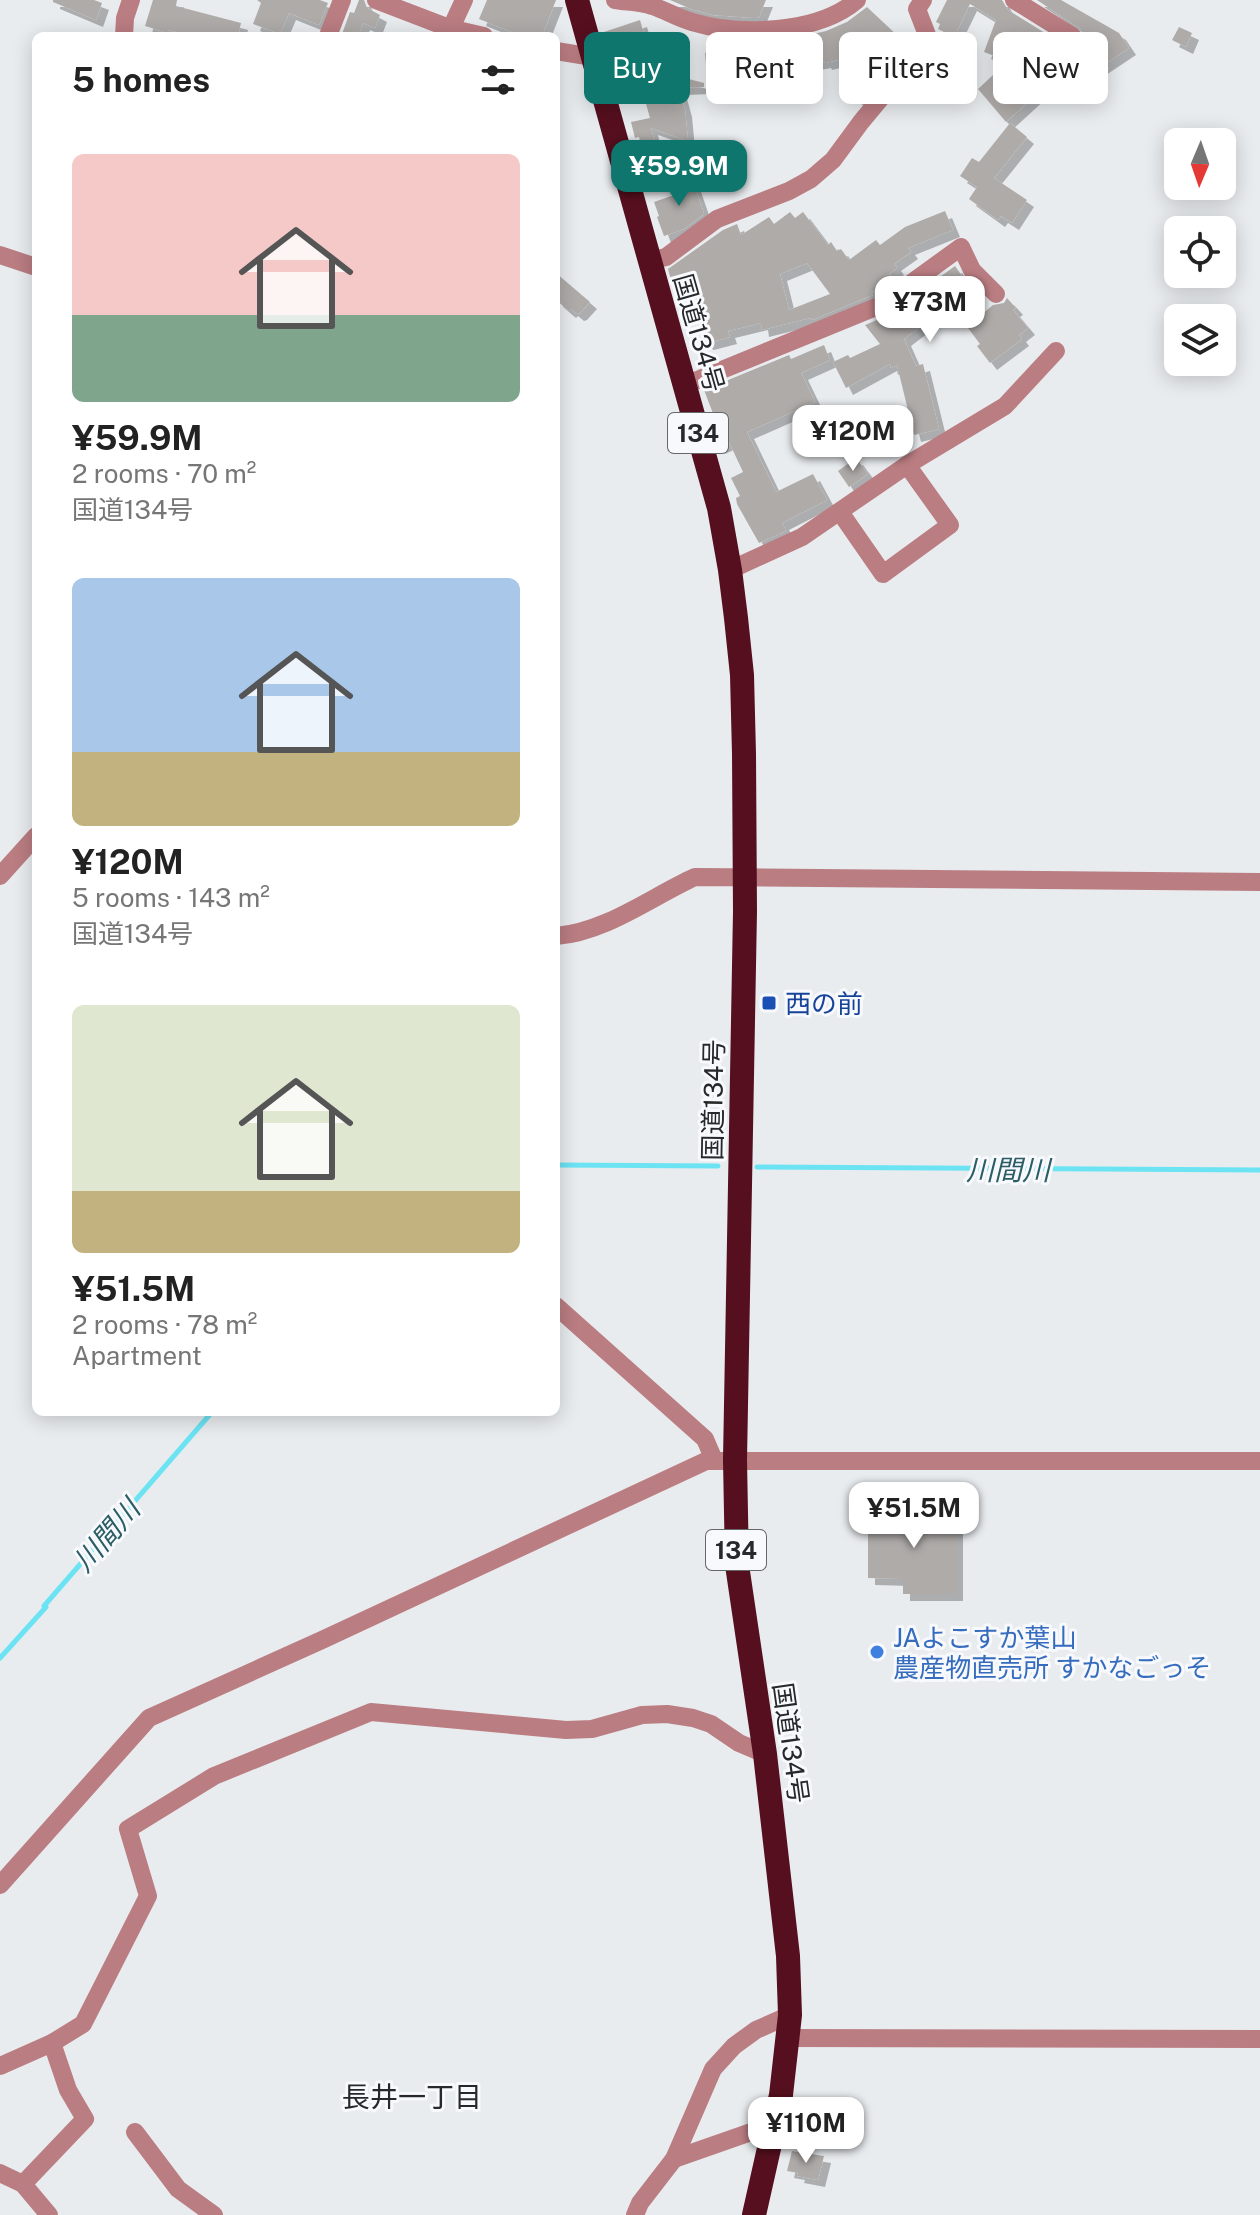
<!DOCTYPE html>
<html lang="en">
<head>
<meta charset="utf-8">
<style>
	body { margin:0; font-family:"Public Sans","Noto Sans JP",sans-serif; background:#f2f2f2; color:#222; height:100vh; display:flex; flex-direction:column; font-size:30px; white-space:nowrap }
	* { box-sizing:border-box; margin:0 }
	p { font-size:26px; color:#767676 }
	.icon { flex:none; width:44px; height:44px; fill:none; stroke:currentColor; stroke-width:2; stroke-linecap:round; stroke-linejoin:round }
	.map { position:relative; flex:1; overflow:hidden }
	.drawer { position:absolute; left:32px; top:32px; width:528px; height:1384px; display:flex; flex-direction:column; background:#fff; border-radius:12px; box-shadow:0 4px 20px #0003 }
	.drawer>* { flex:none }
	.hud { position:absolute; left:584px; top:32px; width:556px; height:72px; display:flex; gap:16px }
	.needle { width:52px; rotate:182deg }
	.tools { position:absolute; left:1164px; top:128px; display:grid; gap:16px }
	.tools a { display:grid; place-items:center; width:72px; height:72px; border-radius:12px; background:#fff; box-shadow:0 4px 20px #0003; font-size:40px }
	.price { position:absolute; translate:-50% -68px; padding:0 18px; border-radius:16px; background:#fff; color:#222; font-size:26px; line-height:52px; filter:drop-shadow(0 2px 4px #0008) }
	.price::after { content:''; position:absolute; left:50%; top:48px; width:24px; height:18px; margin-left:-12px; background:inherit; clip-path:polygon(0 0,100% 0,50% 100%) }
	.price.on { background:#0f766e; color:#fff }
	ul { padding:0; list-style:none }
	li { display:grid; align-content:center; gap:16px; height:424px; padding:0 40px }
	li span { display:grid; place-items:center; height:248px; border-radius:12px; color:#555 }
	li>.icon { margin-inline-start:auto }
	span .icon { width:144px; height:144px; fill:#fffc; stroke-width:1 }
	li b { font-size:34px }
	h2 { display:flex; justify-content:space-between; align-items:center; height:96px; padding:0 40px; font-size:34px }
	.tag { padding:0 28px; border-radius:12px; background:#fff; box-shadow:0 4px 20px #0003; font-size:28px; line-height:72px }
	.tag.on { background:#0f766e; color:#fff }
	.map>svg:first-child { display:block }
</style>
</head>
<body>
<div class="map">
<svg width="1260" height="2215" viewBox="0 0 1260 2215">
	<defs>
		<filter id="shadow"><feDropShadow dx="7" dy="7" stdDeviation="0" flood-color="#0004"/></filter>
	</defs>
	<rect width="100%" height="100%" fill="#e9ecef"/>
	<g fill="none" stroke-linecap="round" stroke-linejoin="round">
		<!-- stream -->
		<g stroke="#6be3f3" stroke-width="5">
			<polyline points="556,1165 718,1166"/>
			<polyline points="757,1167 1260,1170"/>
			<polyline points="0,1658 46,1607 44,1606 212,1412"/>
		</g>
	</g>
	<!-- building -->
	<g fill="#afaba9" fill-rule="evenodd" filter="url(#shadow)">
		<polygon points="53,0 94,0 102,3 96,20 53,2"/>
		<polygon points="153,0 177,0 176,6 241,23 238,36 193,36 169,30 168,33 145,26"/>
		<polygon points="257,0 320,0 328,3 319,25 289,13 280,34 253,24 261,3"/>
		<polygon points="359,0 364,0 367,8 380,15 375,28 363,23 358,36 342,34 350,12 354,13"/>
		<polygon points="487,0 556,0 542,36 522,36 479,19"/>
		<polygon points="670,0 766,0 759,17 755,18 713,15 691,9"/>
		<polygon points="947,0 1002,0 1008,10 1066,46 1077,47 1083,42 1084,36 1082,30 1037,0 1061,0 1119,33 1129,48 1081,80 1066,60 1050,83 1047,80 1039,92 1006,122 978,89 1008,61 984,52 996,20 970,4 954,37 938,29 940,24 936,22"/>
		<polygon points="867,7 901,39 903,38 910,44 861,103 843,87 875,51 825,63 824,61 804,65 804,62 800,63 800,61 732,75 707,76 705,53 734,47 800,43 788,40 826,31 847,22"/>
		<polygon points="640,20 648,48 611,58 604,32"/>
		<polygon points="1179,27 1192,33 1186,47 1172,40"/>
		<polygon points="635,65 704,83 704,87 679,88 685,110 688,141 651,128 656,148 642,151 639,137 635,138 631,122 650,118"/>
		<polygon points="1010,123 1027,137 994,178 1027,200 1012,223 1001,216 998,220 969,199 977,187 960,176 972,158 979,162"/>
		<polygon points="691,176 704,214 684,229 664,236 657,217 659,216 654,202 680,193 676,181"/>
		<path d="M945 211 953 230 908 248 911 252 894 264 897 268 889 274 892 278 871 293 873 295 870 296 812 320 811 318 806 319 762 330 761 323 728 331 730 337 707 343 705 342 699 319 701 318 692 282 673 287 668 269 723 230 737 224 741 235 769 217 774 224 790 212 795 218 803 212 828 245 831 242 837 251 841 249 849 260 876 240 880 245 905 227ZM807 263 830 294 789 310 780 274Z"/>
		<polygon points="955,266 962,276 955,281 980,316 993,305 1004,303 1007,298 1016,308 1013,310 1028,328 1019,335 1022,339 990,363 977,346 980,344 950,304 904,339 916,366 923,364 939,429 914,435 897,365 891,368 890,364 846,388 833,362 848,355 850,358 880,344 865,325 884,317 889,323 936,286 933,282"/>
		<polygon points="556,273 590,302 580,313 577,314 571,309 569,311 556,300"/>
		<polygon points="824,345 830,360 801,373 815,402 747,432 776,492 813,474 827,500 782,523 786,531 759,543 737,504 736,498 740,496 731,478 743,472 729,442 718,447 713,432 719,429 704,390 789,355 791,359"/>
		<polygon points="856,458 868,474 849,487 838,471"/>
		<polygon points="868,1511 956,1511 956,1594 903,1594 903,1579 868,1578"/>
		<polygon points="792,2151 824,2156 818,2180 797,2176 798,2173 787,2171"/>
	</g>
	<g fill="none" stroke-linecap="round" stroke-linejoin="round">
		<!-- minor -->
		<g stroke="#ba7d82" stroke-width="18">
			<polyline points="376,0 449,28 484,36"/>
			<path d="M615 0C627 2 641 2 652 6 665 10 678 18 692 22 739 36 818 34 857 0"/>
			<polyline points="1014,0 1072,36"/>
			<polyline points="451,28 464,0"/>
			<polyline points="124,36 125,18 131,0"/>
			<polyline points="328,36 342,0"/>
			<polyline points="556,51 593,57"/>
			<polyline points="0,255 36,267"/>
			<polyline points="650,261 666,257 717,219 789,191 811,179 833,160 861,122 929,40 917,9 923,0"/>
			<polyline points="685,385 881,305 961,247 972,270 996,294"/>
			<polyline points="840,512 883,574 950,525 907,465"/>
			<polyline points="730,570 802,537 907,465 1005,406 1056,351"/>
			<polyline points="0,876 36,836"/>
			<path d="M556 936C606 932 651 897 695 877L1260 882"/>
			<polyline points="556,1306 705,1439 714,1460"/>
			<polyline points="0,1885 149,1718 322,1640 706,1461 1260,1461"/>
			<polyline points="788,2038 1260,2039"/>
			<polyline points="0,2066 52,2043 83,2024 148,1896 128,1829 214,1776 371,1712 566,1730 592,1729 642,1715 667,1714 693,1718 711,1724 739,1743 765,1754"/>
			<polyline points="135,2132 178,2189 214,2215"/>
			<polyline points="674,2159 774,2124"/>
			<polyline points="0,2173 23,2184 49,2215"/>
			<polyline points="23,2184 85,2119 68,2090 52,2043"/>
			<polyline points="635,2215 640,2203 674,2159 713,2069 734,2046 756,2030 790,2015"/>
		</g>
		<!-- highway -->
		<polyline stroke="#560f1e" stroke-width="24" points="577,0 719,508 730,570 736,618 742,675 744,754 745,911 735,1460 737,1565 765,1754 788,1956 790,2015 781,2095 754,2215"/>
	</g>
	<!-- markers -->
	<rect fill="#1a4fb4" stroke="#f7f9fd" stroke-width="3" x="761" y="995" width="16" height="16" rx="4"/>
	<circle fill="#3f7fe0" stroke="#f7f9fd" stroke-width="3" cx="877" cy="1652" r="8"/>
	<g text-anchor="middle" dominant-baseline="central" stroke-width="6" stroke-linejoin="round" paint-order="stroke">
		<!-- shield labels -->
		<g fill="#f7f9fd" stroke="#656769" stroke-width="2">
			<rect x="668" y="413" width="60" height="40" rx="6"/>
			<rect x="706" y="1530" width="60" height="40" rx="6"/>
		</g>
		<g font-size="24" font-weight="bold" fill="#272829">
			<text x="698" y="433">134</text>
			<text x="736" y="1550">134</text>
		</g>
		<!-- street labels -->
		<g font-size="26" fill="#272829" stroke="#f7f9fd">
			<text transform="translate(699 333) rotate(74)">国道134号</text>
			<text transform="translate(713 1100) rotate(-89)">国道134号</text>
			<text transform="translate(791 1743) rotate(82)">国道134号</text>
		</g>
		<!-- transit labels -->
		<g font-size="26" fill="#164399" stroke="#f7f9fd" text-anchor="start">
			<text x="785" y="1003">西の前</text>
		</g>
		<!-- shop labels -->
		<g font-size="26" fill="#366cbe" stroke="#f7f9fd" text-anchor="start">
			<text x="893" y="1637">JAよこすか葉山<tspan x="893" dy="30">農産物直売所 すかなごっそ</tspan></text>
		</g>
		<!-- water labels -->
		<g font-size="28" font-style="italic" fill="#2a5d64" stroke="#f7f9fd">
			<text x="1008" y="1169">川間川</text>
			<text transform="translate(106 1535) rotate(-49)">川間川</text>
		</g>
		<!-- neighbourhood labels -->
		<g font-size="28" fill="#272829" stroke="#f7f9fd">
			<text x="412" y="2096">長井一丁目</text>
		</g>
	</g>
</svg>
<div class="tools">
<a><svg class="needle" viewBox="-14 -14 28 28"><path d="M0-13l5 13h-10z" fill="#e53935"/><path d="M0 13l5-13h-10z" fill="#767676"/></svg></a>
<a><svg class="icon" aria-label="locate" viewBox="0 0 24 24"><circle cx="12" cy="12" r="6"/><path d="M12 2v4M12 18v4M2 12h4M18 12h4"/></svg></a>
<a><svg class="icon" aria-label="layers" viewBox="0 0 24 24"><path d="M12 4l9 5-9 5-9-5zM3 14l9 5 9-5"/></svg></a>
</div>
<b class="price on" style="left:679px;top:208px">¥59.9M</b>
<b class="price" style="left:930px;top:344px">¥73M</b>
<b class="price" style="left:853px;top:473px">¥120M</b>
<b class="price" style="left:914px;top:1550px">¥51.5M</b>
<b class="price" style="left:806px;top:2165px">¥110M</b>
<div class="hud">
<a class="tag on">Buy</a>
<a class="tag">Rent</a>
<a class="tag">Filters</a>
<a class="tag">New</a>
</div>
<section class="drawer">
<h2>5 homes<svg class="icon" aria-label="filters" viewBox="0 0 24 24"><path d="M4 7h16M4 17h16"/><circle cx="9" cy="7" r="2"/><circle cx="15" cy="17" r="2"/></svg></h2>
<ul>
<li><span style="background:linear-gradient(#f6c9c9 65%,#7fa58c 0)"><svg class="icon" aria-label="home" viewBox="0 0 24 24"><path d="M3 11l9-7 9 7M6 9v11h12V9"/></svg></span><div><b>¥59.9M</b><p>2 rooms · 70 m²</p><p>国道134号</p></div></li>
<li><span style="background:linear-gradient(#a9c7e8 70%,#c2b280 0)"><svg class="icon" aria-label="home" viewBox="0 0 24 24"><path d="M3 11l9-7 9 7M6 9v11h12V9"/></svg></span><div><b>¥120M</b><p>5 rooms · 143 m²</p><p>国道134号</p></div></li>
<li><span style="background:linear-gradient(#dfe7d0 75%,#c2b280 0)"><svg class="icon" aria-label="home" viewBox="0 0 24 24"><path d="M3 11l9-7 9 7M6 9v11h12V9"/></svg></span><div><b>¥51.5M</b><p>2 rooms · 78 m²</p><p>Apartment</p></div></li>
</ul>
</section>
</div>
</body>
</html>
